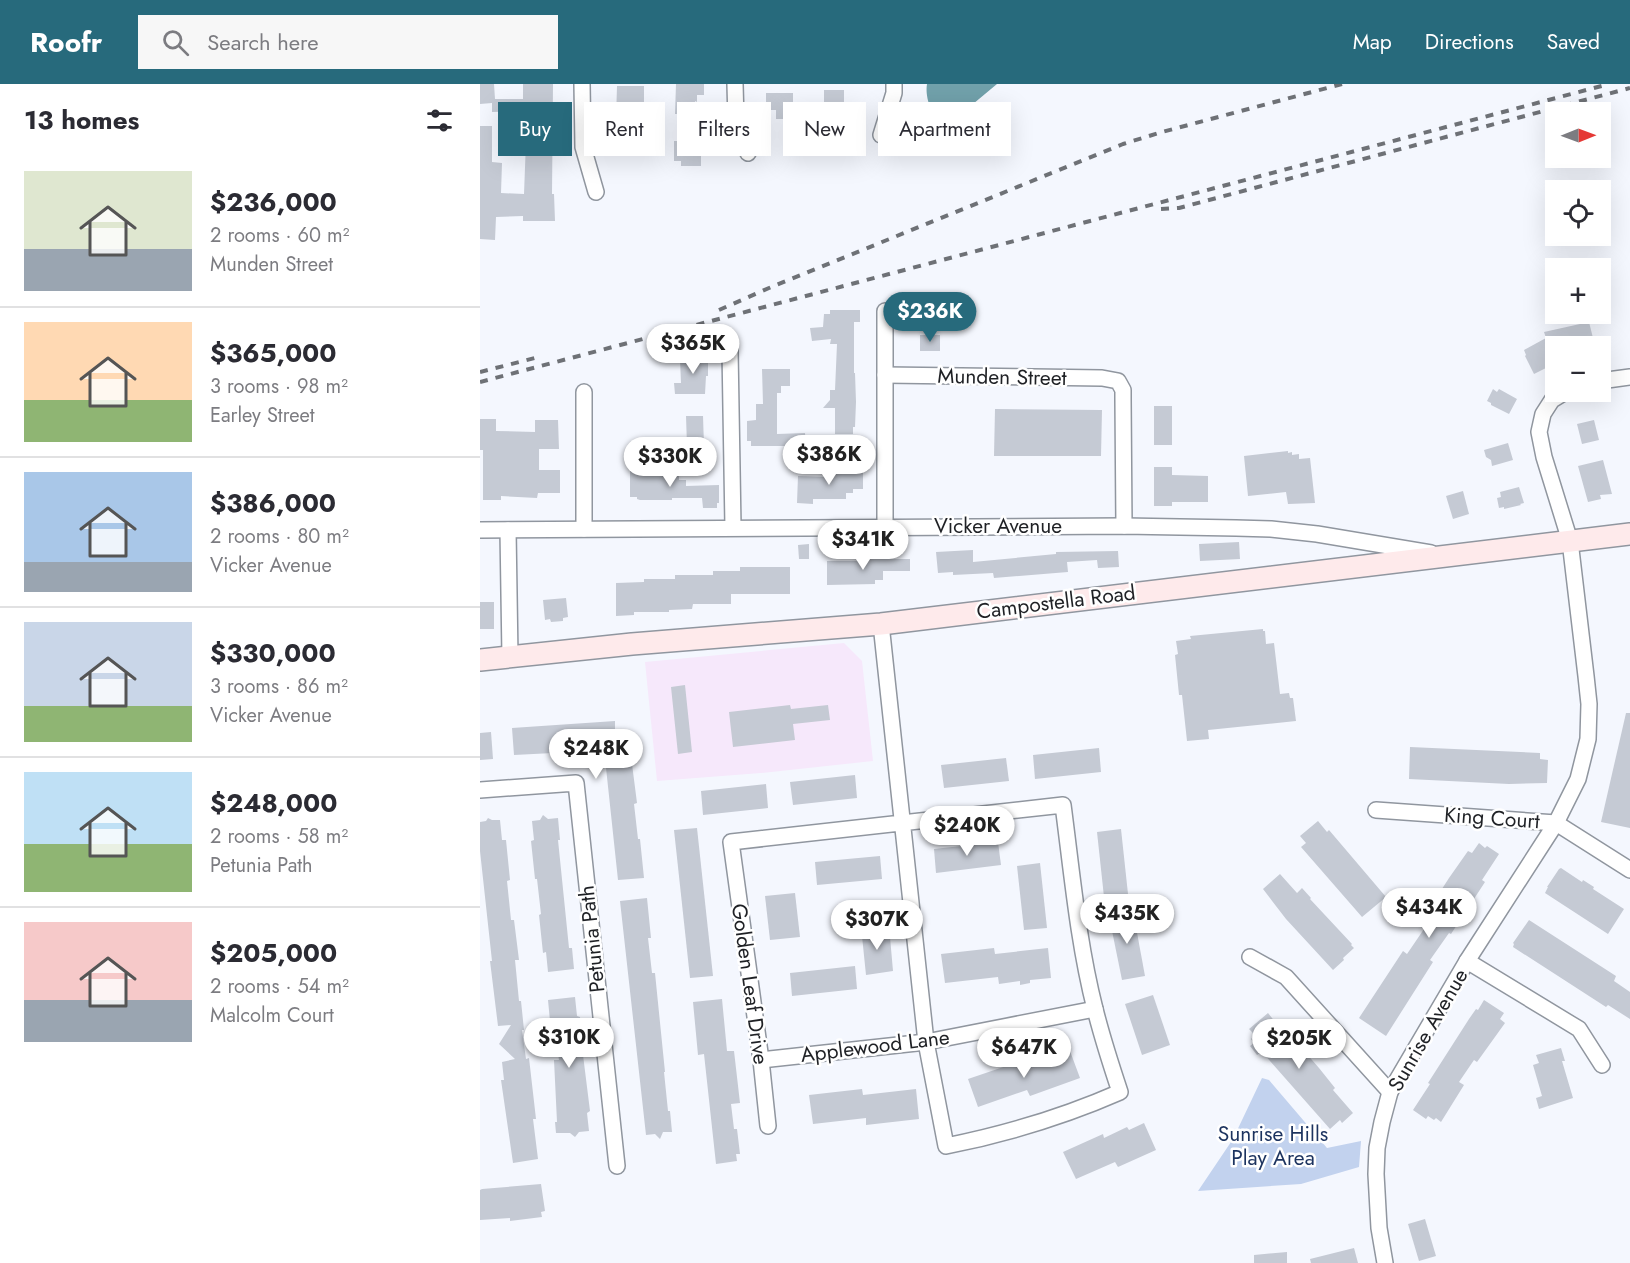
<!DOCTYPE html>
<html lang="en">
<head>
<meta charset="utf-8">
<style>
	body { margin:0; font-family:Jost,sans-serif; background:#f7f7f7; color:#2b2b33; height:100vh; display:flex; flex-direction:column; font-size:22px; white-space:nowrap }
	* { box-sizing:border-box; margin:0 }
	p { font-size:20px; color:#7c7c81 }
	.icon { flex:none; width:33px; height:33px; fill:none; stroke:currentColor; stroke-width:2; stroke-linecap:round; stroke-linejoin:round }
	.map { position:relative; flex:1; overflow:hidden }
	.sheet { display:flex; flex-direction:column; background:#fff; width:480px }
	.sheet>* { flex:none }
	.hud { position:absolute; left:18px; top:18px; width:570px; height:54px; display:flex; gap:12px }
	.needle { width:39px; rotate:89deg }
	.buttons { position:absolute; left:1065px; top:18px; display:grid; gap:12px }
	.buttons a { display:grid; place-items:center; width:66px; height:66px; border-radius:0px; background:#fff; box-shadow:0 6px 24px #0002; font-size:30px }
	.price { position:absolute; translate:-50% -51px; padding:0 14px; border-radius:21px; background:#fff; color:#222; font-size:20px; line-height:39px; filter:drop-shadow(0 2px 3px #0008) }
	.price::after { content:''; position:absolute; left:50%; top:36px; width:18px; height:14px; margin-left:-9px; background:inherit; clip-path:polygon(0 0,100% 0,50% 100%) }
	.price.active { background:#276a7c; color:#fff }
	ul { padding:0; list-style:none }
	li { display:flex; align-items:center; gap:18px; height:150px; padding:0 24px }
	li+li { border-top:2px solid #e1e1e2 }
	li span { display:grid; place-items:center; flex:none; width:168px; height:120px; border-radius:0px; color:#555 }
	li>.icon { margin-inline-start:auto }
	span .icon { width:72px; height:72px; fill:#fffc; stroke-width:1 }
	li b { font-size:26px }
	h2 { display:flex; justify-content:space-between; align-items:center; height:72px; padding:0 24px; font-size:26px }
	.tag { padding:0 21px; border-radius:0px; background:#fff; box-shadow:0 6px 24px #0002; font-size:21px; line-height:54px }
	.tag.active { background:#276a7c; color:#fff }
	header { display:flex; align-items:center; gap:36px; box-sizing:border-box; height:84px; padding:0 30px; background:#276a7c; color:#fff }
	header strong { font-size:28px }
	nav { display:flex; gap:33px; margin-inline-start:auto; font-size:21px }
	.search { width:420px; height:54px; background:#f7f7f7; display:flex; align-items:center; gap:15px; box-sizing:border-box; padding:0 21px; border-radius:0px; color:#7c7c81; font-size:22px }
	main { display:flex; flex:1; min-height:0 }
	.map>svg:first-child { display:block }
</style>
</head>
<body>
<header>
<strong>Roofr</strong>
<div class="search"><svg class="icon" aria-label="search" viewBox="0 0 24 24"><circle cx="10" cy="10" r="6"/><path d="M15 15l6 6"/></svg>Search here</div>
<nav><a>Map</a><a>Directions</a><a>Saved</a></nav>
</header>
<main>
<section class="sheet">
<h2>13 homes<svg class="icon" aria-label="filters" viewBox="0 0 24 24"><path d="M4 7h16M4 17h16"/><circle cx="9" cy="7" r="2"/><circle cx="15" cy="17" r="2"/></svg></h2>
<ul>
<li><span style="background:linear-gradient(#dfe7d0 65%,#9aa5b1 0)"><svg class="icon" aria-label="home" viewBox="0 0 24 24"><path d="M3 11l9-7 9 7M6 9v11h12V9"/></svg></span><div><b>$236,000</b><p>2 rooms · 60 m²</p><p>Munden Street</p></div></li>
<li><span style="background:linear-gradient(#ffd9b3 65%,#8fb573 0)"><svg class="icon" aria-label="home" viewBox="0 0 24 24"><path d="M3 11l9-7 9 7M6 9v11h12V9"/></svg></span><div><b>$365,000</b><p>3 rooms · 98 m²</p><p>Earley Street</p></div></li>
<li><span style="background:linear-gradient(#a9c7e8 75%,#9aa5b1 0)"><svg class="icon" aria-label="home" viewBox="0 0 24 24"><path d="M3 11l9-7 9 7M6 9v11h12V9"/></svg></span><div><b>$386,000</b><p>2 rooms · 80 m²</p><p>Vicker Avenue</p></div></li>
<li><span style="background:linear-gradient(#c9d6e8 70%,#8fb573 0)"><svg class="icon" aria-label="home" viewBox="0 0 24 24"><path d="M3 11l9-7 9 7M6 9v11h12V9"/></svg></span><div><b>$330,000</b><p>3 rooms · 86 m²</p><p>Vicker Avenue</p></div></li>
<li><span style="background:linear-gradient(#bfe0f5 60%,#8fb573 0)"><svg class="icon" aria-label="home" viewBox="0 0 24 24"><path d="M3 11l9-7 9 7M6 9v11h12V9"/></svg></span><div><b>$248,000</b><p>2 rooms · 58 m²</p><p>Petunia Path</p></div></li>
<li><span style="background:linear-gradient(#f6c9c9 65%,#9aa5b1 0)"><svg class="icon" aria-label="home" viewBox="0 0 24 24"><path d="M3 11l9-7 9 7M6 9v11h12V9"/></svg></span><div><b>$205,000</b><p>2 rooms · 54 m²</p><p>Malcolm Court</p></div></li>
</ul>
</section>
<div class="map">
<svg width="1150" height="1179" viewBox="0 0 1150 1179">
	<rect width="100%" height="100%" fill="#f4f7fe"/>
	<!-- commercial -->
	<polygon fill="#f6e8fb" points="364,559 382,577 393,677 281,689 177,697 165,578"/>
	<!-- green -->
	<polygon fill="#c2d2ee" points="782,994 789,996 847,1064 881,1057 879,1083 821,1100 718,1107 753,1055"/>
	<!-- water -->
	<path fill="#71a1ab" d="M447 0H517L469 40C466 39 462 39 460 37 450 30 445 11 447 0Z"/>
	<!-- building -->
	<g fill="#c5cad4">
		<polygon points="0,0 14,0 15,15 43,15 43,0 73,0 72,110 74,110 75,137 43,137 43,132 16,133 15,156 0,155 0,42 12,42 12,78 22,79 21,109 44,110 46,57 44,57 44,27 12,28 12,19 0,20"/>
		<polygon points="196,0 224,0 224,11 217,11 217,18 215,17 214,44 221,44 221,82 201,82 201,77 194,77 194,57 201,57 201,30 195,30"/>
		<polygon points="137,2 164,2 164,20 151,20 151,44 165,44 165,70 135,69"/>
		<rect x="344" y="6" width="20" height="26"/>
		<polygon points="286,9 313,9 313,35 296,35 296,26 286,26"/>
		<polygon points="326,34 349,34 348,54 326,52"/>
		<polygon points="350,226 380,226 380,238 374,238 374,289 375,289 376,318 375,343 373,343 373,350 355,350 355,324 343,324 350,316 350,306 355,306 357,260 350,260 351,255 332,257 330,244 343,243 344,230 350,230"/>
		<polygon points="1109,238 1115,262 1076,262 1076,279 1054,290 1045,272 1046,271 1044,266 1066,254 1064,248"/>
		<rect x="440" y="251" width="20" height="16"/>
		<polygon points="209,268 223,268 223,276 228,276 228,292 226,292 225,310 195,310 194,299 201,299 200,275 209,275"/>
		<polygon points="282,285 310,285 310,302 301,302 301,309 297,309 297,350 325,349 326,364 311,365 311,362 271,362 271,357 267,357 267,337 276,336 276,320 283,320"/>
		<polygon points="1013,305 1017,308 1019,305 1037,315 1029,330 1011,321 1011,319 1007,317"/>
		<rect x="674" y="322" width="18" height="39"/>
		<polygon points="515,325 622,326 621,372 514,372"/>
		<polygon points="206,332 223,332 224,362 207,362"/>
		<polygon points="0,335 16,335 16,347 55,348 55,336 78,336 79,365 59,365 59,386 80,386 80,409 58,409 57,414 21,412 21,416 3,416 3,366 0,366"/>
		<polygon points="1114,336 1119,356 1102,360 1097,340"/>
		<polygon points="1028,359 1033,376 1012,382 1011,376 1006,373 1004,366"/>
		<polygon points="808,367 808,369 812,368 812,371 819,370 819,375 830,374 835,419 808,420 806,408 768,412 764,372"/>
		<polygon points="1123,376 1132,410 1120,411 1121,415 1108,418 1098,382"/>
		<polygon points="674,383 692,383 692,391 728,392 728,418 692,418 692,422 674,422"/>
		<polygon points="182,385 199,385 199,396 206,396 206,402 239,401 239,419 237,419 237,424 223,424 222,414 192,414 192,416 160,416 157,415 157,413 150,413 150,387 182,387"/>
		<polygon points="347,386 383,387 383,405 373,405 373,409 366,409 366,415 333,415 333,420 317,419 318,392 347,393"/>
		<polygon points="1039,403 1044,419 1040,420 1041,421 1024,425 1024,423 1019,424 1017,414 1021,413 1020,408"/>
		<polygon points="983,407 989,430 973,435 966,412"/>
		<polygon points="759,458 760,475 720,477 719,460"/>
		<polygon points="329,460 329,475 319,475 318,461"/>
		<polygon points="493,466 493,478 576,470 576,468 638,467 639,483 618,484 617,476 587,478 588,488 514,494 513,489 473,491 473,488 458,489 456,468"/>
		<polygon points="385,475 430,475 430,487 403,487 403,496 395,496 395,500 347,501 347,477 385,477"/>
		<polygon points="260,483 310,483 310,510 251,510 251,520 213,520 212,525 189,526 189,528 154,528 154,531 136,532 136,499 164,498 164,495 195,495 195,491 233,491 233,487 260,487"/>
		<polygon points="86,514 88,533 83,534 83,537 71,538 70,535 65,536 63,516"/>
		<rect x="0" y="518" width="14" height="27"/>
		<polygon points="783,545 783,547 785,547 786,560 794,559 800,610 809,609 810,614 813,614 816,637 728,646 729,655 707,657 702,611 699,611 695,571 698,570 696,557 711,555 710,552"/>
		<polygon points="205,601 212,668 198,670 191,603"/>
		<polygon points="310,621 311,625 348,621 350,636 313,640 315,656 253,663 249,628"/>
		<polygon points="1146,629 1150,629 1150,744 1121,738"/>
		<polygon points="135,637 135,645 140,649 136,654 138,682 152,680 157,719 154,720 158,755 160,755 164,794 138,796 124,665 96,666 96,669 73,671 73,669 34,671 32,644"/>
		<polygon points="11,648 13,675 0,676 0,649"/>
		<polygon points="930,663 1060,669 1060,675 1068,676 1067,699 1029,700 929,695"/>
		<polygon points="619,664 621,688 555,695 553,671"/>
		<polygon points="526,674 529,697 464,704 461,681"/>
		<polygon points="375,691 377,714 313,721 310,698"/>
		<polygon points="286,700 288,724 223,731 221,707"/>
		<polygon points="63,731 68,735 78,734 80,756 78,756 89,864 92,864 94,885 68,888 66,868 63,869 59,831 61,830 57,795 55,795 51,757 54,756 52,737 60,736"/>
		<polygon points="8,734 12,736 20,736 22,756 26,756 30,796 27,797 31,836 34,836 39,876 35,876 39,917 41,917 44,946 42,946 46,975 49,974 56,1035 53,1035 58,1075 33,1079 21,996 24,996 22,978 35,975 19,960 31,941 18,942 10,877 12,877 0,767 0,738 6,737"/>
		<polygon points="838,737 847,748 849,746 906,813 882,833 821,763 826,759 820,752"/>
		<polygon points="217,744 233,892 210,894 194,746"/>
		<polygon points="641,745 648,810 624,813 617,748"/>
		<polygon points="518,758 521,781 456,789 454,765"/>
		<polygon points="999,759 1005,764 1007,762 1019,770 1002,796 1005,798 971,850 969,849 950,876 953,878 906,952 879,934 923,867 927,870 942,848 947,840 942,836 969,794 988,767 992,769"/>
		<polygon points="400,772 402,795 337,801 335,778"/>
		<polygon points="560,779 567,844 544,846 537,782"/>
		<polygon points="1081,784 1102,798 1103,796 1114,803 1113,805 1144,825 1128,850 1065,809 1068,803 1067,803 1079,785"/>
		<polygon points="800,790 817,809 822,804 831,814 830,815 872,860 871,861 874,864 863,874 864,876 853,886 806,835 783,805"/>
		<polygon points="315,809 320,853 290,856 285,812"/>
		<polygon points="167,814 171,854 168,854 172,889 175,889 185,988 184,988 188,1027 190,1027 192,1048 183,1048 180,1055 175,1050 166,1051 140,817"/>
		<polygon points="653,827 665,892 642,896 629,832"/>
		<polygon points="1049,836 1136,892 1134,897 1150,908 1150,935 1128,921 1126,923 1033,863 1034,860 1033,859"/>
		<polygon points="402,841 403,845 405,844 408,853 410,853 413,887 386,891 382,852 390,851 389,842"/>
		<polygon points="514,864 515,870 568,864 571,894 550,896 550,899 540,901 540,897 519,900 518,893 465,899 461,870"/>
		<polygon points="375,882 377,905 312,912 310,889"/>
		<polygon points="673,911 690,961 662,971 645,920"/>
		<polygon points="95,913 97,932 100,933 102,955 101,955 110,1027 107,1029 109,1047 99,1048 95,1053 90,1049 76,1049 75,1038 77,1038 74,976 79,976 73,937 70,937 68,916"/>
		<polygon points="242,915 247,967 254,967 260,1019 251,1020 254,1045 257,1045 260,1070 256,1070 257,1077 236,1080 224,970 218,971 213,918"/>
		<polygon points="1004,916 1024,929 1020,935 1025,939 997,978 994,976 979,998 984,1001 961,1038 956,1034 954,1036 948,1032 946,1035 933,1026 950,1000 948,999 989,935 996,925 998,926"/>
		<polygon points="788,929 796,939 798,937 839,984 855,1004 853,1006 873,1029 862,1039 860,1036 850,1045 782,968 777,971 770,962 774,959 771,955 775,951 769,945"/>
		<polygon points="1081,964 1085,977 1082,977 1093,1014 1059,1025 1056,1014 1062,1012 1053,981 1059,979 1056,971"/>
		<polygon points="590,967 600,994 550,1012 547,1006 498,1023 488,995 538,978 540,984"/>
		<polygon points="382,1005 383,1011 436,1005 439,1035 386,1041 386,1034 333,1040 329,1011"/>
		<polygon points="664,1039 676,1066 638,1083 635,1078 596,1095 583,1068 623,1050 624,1054 647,1043 649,1046"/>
		<polygon points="61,1100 65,1127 61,1128 62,1133 30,1137 30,1134 0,1136 0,1106 2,1105"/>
		<polygon points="945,1135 956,1172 939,1177 928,1140"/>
		<polygon points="874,1164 878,1179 831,1179 830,1175"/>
		<polygon points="807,1168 807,1179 774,1179 774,1171"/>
	</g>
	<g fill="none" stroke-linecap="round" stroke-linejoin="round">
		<!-- minor casing -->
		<g stroke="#90969f" stroke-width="18">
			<g id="minor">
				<polyline points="102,0 103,63 116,108"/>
				<polyline points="255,0 256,37 268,69"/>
				<polyline points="401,51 414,9 414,0"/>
				<polyline points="250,266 253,443"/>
				<polyline points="405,291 622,294 638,297 643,306 643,315 644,442"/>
				<polyline points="1120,297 1150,293"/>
				<polyline points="104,308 104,445"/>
				<polyline points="405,443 405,227"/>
				<polyline points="0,446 644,442 756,444 791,445 837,450 951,469"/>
				<polyline points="28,446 30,573"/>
				<polyline points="0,706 96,699 137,1082"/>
				<polyline points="896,726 1076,739 1150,786"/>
				<polyline points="770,873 806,893 910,1008"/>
				<polyline points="987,877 1099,945 1122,981"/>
				<polyline points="281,976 446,958 615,925"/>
				<path d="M288 1042 281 976 251 758 583 721C592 789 598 858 615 925 622 953 631 981 640 1008 583 1033 526 1050 466 1062L446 958 401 540"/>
				<polyline points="905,1179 899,1144 896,1090 897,1064 902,1038 910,1008 987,877 1076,739 1098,695 1108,655 1109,620 1106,592 1090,457 1064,373 1059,348 1063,330 1072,316 1085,308"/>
			</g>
		</g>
		<!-- secondary casing -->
		<g stroke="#90969f" stroke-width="24">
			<polyline id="secondary" points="0,576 152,560 401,540 1150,450"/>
		</g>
		<!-- minor -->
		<use href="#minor" stroke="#fff" stroke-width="15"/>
		<!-- secondary -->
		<use href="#secondary" stroke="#feeaeb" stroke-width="21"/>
		<!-- rail -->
		<g stroke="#6e7176" stroke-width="4" stroke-dasharray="8 8" stroke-linecap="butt">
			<polyline points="681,125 699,124 1150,4"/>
			<polyline points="239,226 289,204 643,60 682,48 862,0"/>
			<polyline points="0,288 55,274"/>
			<polyline points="0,298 1129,0"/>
		</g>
	</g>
	<g text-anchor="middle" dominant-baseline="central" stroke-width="5" stroke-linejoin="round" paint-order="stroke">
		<!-- street labels -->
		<g font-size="21" fill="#1f2125" stroke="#fff">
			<text transform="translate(522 293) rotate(1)">Munden Street</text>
			<text x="518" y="442">Vicker Avenue</text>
			<text transform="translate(576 518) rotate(-7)">Campostella Road</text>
			<text transform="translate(1012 734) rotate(4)">King Court</text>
			<text transform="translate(112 855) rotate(-96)">Petunia Path</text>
			<text transform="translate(270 900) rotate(82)">Golden Leaf Drive</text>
			<text transform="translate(948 946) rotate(-60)">Sunrise Avenue</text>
			<text transform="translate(395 962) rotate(-7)">Applewood Lane</text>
		</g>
		<!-- park labels -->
		<g font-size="21" fill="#1c335f" stroke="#fff">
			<text x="793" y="1050">Sunrise Hills<tspan x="793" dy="24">Play Area</tspan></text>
		</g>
	</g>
</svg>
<div class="buttons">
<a><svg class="needle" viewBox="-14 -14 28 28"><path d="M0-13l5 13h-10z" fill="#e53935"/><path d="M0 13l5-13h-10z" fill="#7c7c81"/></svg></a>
<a><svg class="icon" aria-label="locate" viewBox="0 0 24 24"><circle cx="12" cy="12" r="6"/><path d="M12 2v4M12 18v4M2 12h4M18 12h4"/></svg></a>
<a>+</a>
<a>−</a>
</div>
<b class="price active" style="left:450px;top:259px">$236K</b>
<b class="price" style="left:213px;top:291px">$365K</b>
<b class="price" style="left:349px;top:402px">$386K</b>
<b class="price" style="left:190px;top:404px">$330K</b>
<b class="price" style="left:383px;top:487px">$341K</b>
<b class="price" style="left:116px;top:696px">$248K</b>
<b class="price" style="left:487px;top:773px">$240K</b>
<b class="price" style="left:949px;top:855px">$434K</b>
<b class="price" style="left:647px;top:861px">$435K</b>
<b class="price" style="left:397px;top:867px">$307K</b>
<b class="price" style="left:89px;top:985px">$310K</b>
<b class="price" style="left:819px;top:986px">$205K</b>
<b class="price" style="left:544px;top:995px">$647K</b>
<div class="hud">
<a class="tag active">Buy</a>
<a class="tag">Rent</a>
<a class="tag">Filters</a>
<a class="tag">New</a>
<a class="tag">Apartment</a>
</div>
</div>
</main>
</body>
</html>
